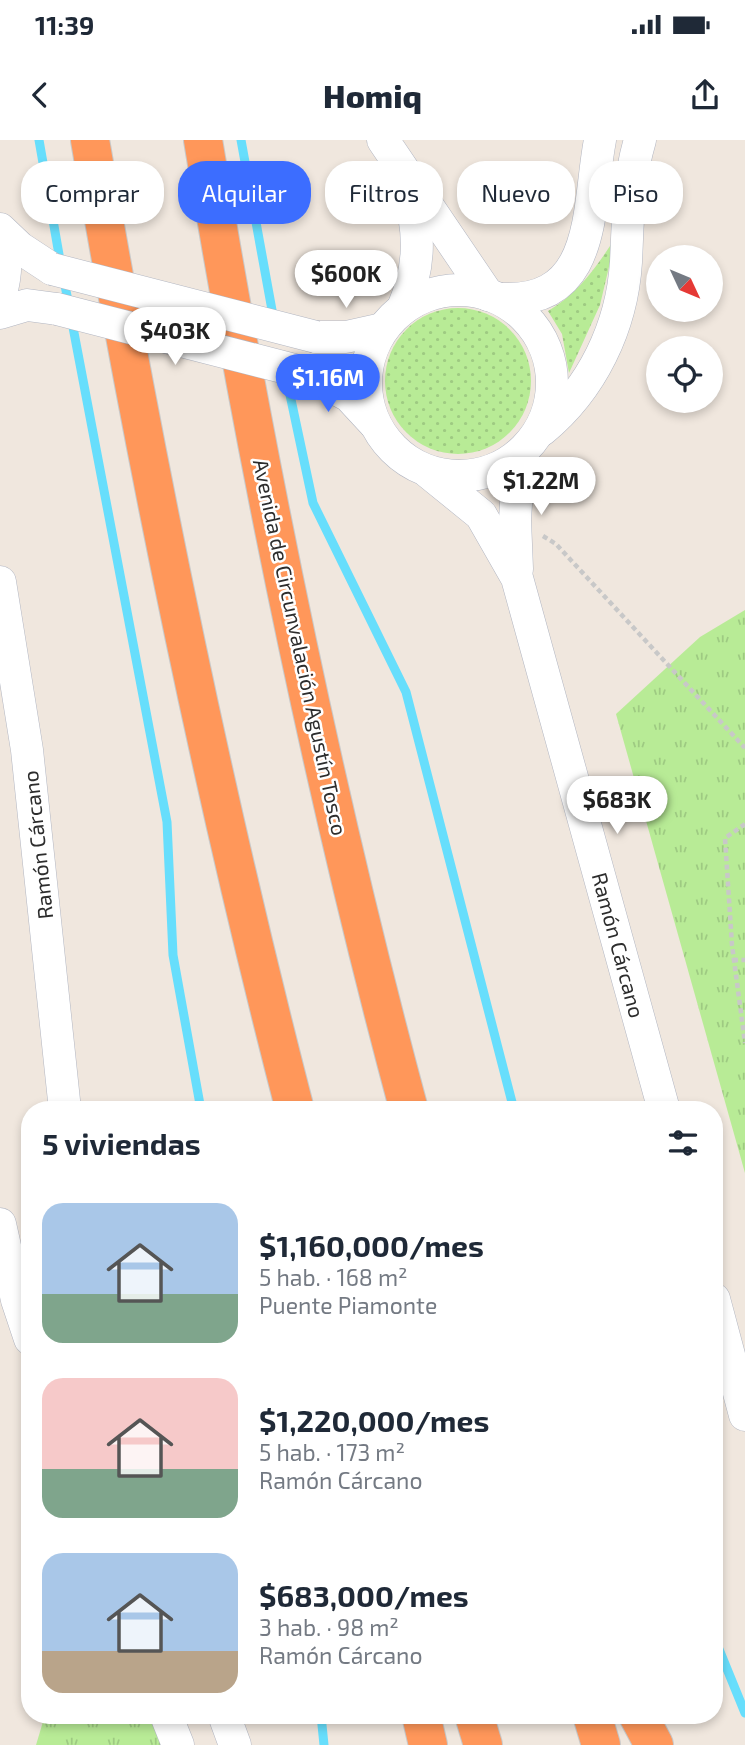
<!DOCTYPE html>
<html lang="es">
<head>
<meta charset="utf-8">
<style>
	body { margin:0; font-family:"Exo 2",sans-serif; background:#f2f2f3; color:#1f2937; height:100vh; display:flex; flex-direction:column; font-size:26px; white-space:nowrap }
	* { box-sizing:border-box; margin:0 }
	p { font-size:23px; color:#747a83 }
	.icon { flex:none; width:38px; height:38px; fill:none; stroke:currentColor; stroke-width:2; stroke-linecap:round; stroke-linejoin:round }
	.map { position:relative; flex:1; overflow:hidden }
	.details { position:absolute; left:21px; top:961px; width:702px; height:623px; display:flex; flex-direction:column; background:#fff; border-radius:28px; box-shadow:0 4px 10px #0003 }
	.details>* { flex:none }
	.guide { position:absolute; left:21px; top:21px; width:704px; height:63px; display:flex; gap:14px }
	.needle { width:46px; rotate:134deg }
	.controls { position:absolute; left:646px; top:105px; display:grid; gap:14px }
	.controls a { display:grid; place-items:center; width:77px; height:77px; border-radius:50%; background:#fff; box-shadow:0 4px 10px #0003; font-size:35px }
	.price { position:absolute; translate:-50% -60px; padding:0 16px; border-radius:24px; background:#fff; color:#222; font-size:23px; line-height:46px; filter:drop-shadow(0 2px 4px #0008) }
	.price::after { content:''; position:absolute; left:50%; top:42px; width:21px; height:16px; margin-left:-10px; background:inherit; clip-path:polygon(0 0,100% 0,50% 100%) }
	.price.current { background:#3c6dff; color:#fff }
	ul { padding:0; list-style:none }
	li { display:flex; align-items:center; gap:21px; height:175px; padding:0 21px }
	li span { display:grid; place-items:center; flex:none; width:196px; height:140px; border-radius:21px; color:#555 }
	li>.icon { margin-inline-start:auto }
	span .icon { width:84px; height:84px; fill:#fffc; stroke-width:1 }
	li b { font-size:30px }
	h2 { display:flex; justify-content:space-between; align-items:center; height:84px; padding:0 21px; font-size:30px }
	.tag { padding:0 24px; border-radius:28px; background:#fff; box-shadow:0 4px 10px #0003; font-size:24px; line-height:63px }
	.tag.current { background:#3c6dff; color:#fff }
	.status { display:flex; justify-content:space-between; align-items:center; height:49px; padding:0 35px; background:#fff; direction:ltr }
	.status svg { height:19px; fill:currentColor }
	header { display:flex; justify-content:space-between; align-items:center; height:91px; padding:0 21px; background:#fff; font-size:32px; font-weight:800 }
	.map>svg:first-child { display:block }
</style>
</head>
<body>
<div class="status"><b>11:39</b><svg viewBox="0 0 49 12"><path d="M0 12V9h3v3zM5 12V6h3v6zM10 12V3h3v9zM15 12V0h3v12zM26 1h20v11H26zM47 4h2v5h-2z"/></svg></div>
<header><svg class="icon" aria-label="back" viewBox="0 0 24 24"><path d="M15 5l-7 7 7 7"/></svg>Homiq<svg class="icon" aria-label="share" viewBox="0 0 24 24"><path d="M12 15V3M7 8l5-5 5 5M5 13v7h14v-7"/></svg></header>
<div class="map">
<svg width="745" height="1605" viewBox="0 0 745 1605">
	<defs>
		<pattern id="grass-dots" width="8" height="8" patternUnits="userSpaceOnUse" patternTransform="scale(1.75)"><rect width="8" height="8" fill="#b8eb96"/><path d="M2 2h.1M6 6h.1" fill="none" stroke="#9eca82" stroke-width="1.8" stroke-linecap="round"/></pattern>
		<pattern id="park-tufts" width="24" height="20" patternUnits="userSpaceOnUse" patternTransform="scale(1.75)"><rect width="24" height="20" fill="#b8eb96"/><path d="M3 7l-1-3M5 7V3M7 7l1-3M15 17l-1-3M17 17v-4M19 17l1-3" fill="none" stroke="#9eca82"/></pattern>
	</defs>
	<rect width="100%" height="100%" fill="#f0e7de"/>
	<!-- grass -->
	<g fill="url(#grass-dots)">
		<path d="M616 97 600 165 569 233 562 194 548 171C579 153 597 126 616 97Z"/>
		<circle cx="458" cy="241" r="73"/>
	</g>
	<!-- park -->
	<g fill="url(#park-tufts)">
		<polygon points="745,470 745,1033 616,574 700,497"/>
		<polygon points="45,1575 156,1575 168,1605 36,1605"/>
	</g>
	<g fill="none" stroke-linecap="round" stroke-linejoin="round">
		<!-- stream -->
		<g stroke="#67defc" stroke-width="9">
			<polyline points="39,0 61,126"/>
			<polyline points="241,0 274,181"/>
			<polyline points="64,140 167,682 173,815 201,970"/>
			<polyline points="286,236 313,363 406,552 514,970"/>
			<polyline points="714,1497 745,1573"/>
			<polyline points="321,1575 324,1605"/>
		</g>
		<!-- secondary casing -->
		<g stroke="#b2b6c2" stroke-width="33">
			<g id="secondary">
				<polyline points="383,0 488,155"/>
				<polyline points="0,89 20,108 52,129"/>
				<path d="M0 92C7 115 7 133 0 157"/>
				<circle cx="459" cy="243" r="93"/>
				<path d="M502 159C598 163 587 68 600 0"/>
				<path d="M403 168C420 128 421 93 408 51"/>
				<polyline points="0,173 27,165 57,169"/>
				<polyline points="316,197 346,197 382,189"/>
				<polyline points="306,233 349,256 374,283"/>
				<path d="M542 290C592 249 622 187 626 122 628 81 628 40 640 0"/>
				<polyline points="428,332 481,375 517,438 664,970"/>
				<polyline points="517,429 515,380 519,315"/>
				<polyline points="0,442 27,610 65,970"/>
				<polyline points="0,1084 17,1160 30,1199"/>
				<polyline points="714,1159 745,1275"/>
				<polyline points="166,1575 178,1605"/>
				<polyline points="224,1575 235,1605"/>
			</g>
		</g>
		<!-- highway casing -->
		<g stroke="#c8c8c8" stroke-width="40">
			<g id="highway">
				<path d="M90 0C146 326 212 650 295 970"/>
				<path d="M203 0C257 326 323 651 409 970"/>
				<polyline points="421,1575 428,1605"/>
				<polyline points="474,1575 483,1605"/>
				<polyline points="592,1575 601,1605"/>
				<polyline points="638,1575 654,1605"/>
			</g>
		</g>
		<!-- path -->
		<g stroke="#c8c8c8" stroke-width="4.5" stroke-dasharray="5 3.5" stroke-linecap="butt">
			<polyline points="543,396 556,404 745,608"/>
			<polyline points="745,684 725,698 732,805 745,903"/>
			<polyline points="733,820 745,820"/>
		</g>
		<!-- secondary -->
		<use href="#secondary" stroke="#fff" stroke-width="32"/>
		<!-- highway -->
		<use href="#highway" stroke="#ff975a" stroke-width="38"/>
		<!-- secondary-bridge casing -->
		<g stroke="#b2b6c2" stroke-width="33" stroke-linecap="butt">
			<g id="secondary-bridge">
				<polyline points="52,129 316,197"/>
				<polyline points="57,169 306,233"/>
			</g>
		</g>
		<!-- secondary-bridge -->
		<use href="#secondary-bridge" stroke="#fff" stroke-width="32"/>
	</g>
	<g text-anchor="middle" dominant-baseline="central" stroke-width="5" stroke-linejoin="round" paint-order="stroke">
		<!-- street labels -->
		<g font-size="21" fill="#2d2d2d" stroke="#fff">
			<text transform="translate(301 507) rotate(78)">Avenida de Circunvalación Agustín Tosco</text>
			<text transform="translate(37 705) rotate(-96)">Ramón Cárcano</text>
			<text transform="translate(619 805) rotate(75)">Ramón Cárcano</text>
		</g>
	</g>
</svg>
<div class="controls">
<a><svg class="needle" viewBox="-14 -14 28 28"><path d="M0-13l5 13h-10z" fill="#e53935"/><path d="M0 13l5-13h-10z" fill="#747a83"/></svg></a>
<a><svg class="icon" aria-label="locate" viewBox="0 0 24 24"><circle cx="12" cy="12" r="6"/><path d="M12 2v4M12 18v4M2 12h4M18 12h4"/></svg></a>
</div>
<b class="price" style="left:346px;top:170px">$600K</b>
<b class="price" style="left:175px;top:227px">$403K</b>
<b class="price current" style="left:328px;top:274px">$1.16M</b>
<b class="price" style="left:541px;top:377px">$1.22M</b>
<b class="price" style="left:617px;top:696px">$683K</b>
<div class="guide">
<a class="tag">Comprar</a>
<a class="tag current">Alquilar</a>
<a class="tag">Filtros</a>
<a class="tag">Nuevo</a>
<a class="tag">Piso</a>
</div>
<section class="details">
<h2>5 viviendas<svg class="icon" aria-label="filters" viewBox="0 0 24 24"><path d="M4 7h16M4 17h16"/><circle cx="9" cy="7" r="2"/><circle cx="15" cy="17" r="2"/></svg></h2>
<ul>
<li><span style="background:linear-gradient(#a9c7e8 65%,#7fa58c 0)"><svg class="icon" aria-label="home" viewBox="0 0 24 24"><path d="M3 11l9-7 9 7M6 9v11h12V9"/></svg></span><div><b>$1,160,000/mes</b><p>5 hab. · 168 m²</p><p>Puente Piamonte</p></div></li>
<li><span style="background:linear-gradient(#f6c9c9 65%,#7fa58c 0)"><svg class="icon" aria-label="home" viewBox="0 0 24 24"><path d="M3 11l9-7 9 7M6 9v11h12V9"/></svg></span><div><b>$1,220,000/mes</b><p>5 hab. · 173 m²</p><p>Ramón Cárcano</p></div></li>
<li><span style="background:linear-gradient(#a9c7e8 70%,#b9a48a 0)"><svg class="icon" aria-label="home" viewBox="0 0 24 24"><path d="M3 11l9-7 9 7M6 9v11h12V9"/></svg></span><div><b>$683,000/mes</b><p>3 hab. · 98 m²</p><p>Ramón Cárcano</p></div></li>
</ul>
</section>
</div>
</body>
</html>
